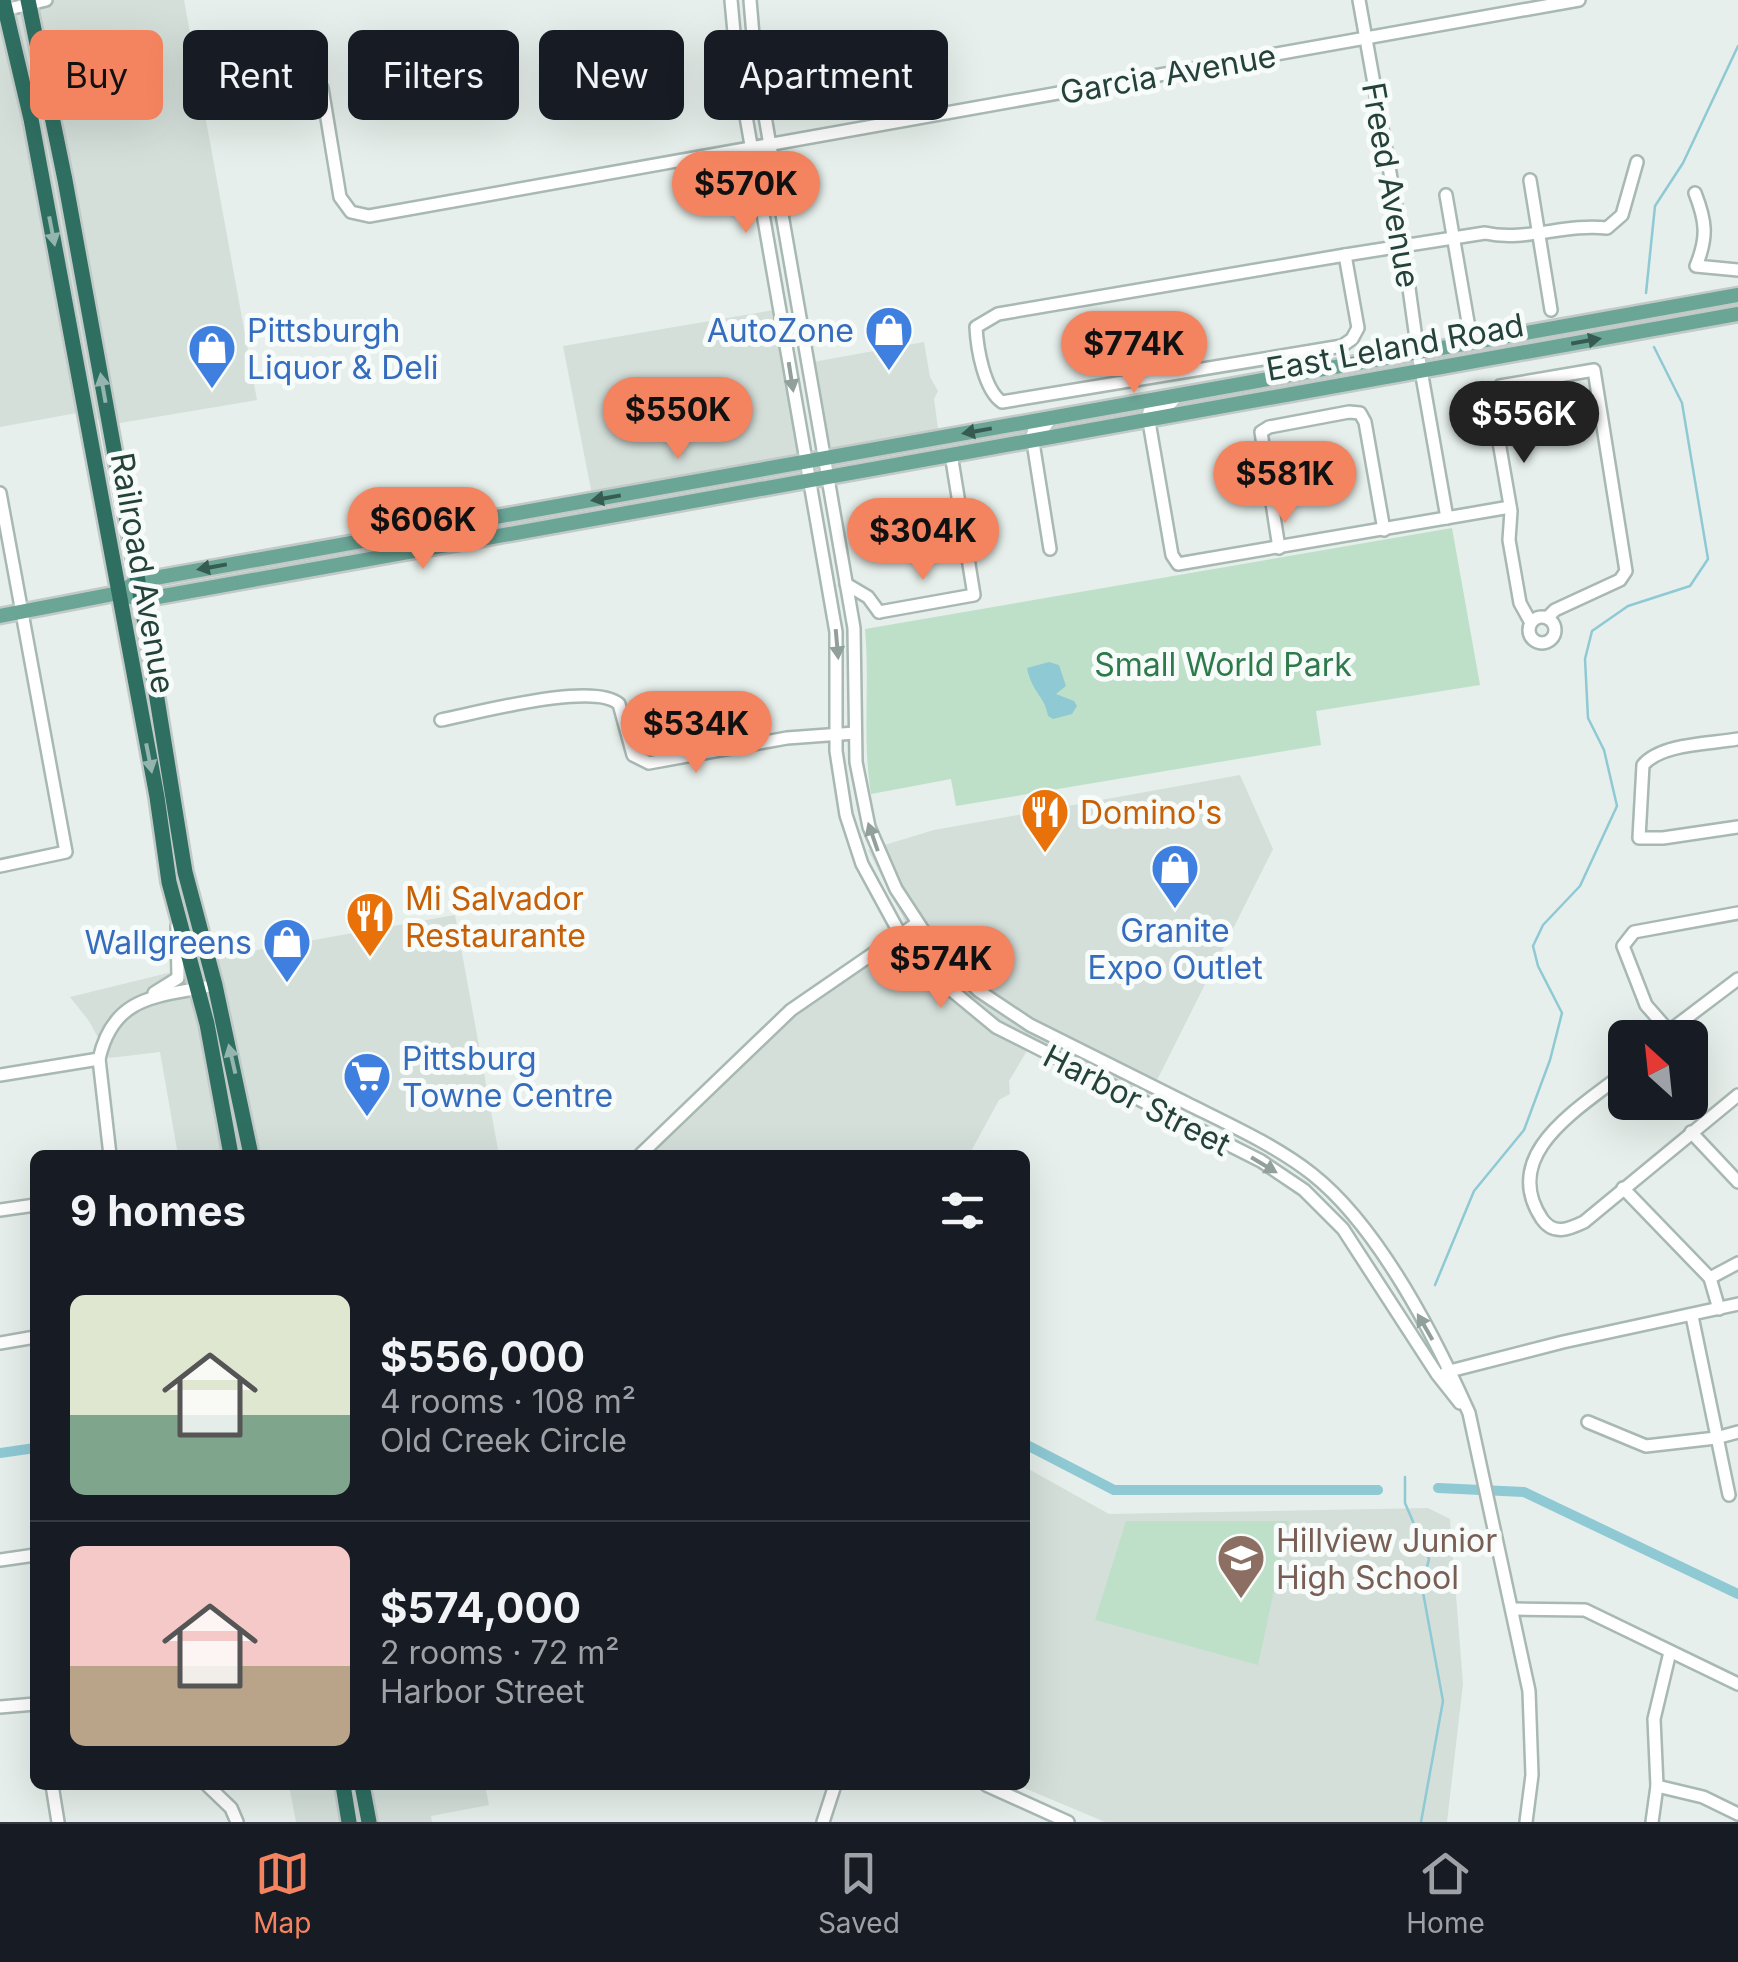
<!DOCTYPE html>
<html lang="en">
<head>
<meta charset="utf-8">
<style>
	body { margin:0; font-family:Inter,sans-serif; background:#242831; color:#f1f3f6; height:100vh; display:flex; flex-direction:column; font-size:38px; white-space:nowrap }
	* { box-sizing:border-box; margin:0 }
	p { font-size:32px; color:#9ea1a6 }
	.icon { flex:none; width:55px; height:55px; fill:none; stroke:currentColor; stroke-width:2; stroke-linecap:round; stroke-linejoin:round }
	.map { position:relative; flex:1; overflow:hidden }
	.details { position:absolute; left:30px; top:1150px; width:1000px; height:640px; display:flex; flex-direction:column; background:#171b24; border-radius:15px; box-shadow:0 10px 40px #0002 }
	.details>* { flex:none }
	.top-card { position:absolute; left:30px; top:30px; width:1000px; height:90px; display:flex; gap:20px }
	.needle { width:65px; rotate:333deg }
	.controls { position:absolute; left:1608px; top:1020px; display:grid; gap:20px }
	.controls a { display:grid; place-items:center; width:100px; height:100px; border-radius:15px; background:#171b24; box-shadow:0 10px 40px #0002; font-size:50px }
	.price { position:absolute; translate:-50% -85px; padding:0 22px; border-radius:35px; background:#f4845f; color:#111; font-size:32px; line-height:65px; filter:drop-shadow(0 2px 5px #0008) }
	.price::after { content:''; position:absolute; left:50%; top:60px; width:30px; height:22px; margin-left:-15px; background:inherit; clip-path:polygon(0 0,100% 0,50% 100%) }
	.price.selected { background:#222; color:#fff }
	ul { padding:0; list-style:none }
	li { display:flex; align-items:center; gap:30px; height:250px; padding:0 40px }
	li+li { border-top:2px solid #363941 }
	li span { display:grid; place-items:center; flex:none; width:280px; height:200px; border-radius:15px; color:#555 }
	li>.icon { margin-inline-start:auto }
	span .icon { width:120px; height:120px; fill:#fffc; stroke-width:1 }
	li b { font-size:42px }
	h2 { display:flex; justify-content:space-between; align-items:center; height:120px; padding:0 40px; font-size:42px }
	.pill { padding:0 35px; border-radius:15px; background:#171b24; box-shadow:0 10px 40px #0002; font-size:35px; line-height:90px }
	.pill.selected { background:#f4845f; color:#111 }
	.dock { display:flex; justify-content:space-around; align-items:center; height:140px; border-top:2px solid #363941; background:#171b24; font-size:28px; color:#9ea1a6 }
	.dock a { display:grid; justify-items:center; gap:5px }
	.dock .selected { color:#f4845f }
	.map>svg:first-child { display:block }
</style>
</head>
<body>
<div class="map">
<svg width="1738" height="1822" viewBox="0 0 1738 1822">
	<rect width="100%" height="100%" fill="#e6efeb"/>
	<!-- built -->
	<g fill="#d4dfda">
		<polygon points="0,0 184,0 257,400 114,424 77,413 0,427"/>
		<polygon points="774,310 799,457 592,495 563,346"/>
		<polygon points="924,342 930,377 938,391 934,399 938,428 935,434 829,453 813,362"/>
		<polygon points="1240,775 1273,849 1149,1096 1034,1039 1009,1081 1010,1094 999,1100 969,1155 641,1155 766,1029 907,925 868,850 934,830"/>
		<polygon points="455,915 499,1155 178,1155 160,1052 109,1058 89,1021 70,997 172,972 223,956"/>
		<polygon points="1025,1467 1109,1514 1428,1508 1450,1519 1463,1684 1447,1822 1105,1822 1017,1785 1025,1785"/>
		<polygon points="289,1785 485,1785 489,1805 431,1816 432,1822 296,1822"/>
	</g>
	<!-- green -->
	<g fill="#bfe0c8">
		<path d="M1452 528 1480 685 1316 711 1321 745 956 806 951 779 871 794C862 739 870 684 865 629Z"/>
		<polygon points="1126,1521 1289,1521 1258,1665 1095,1620"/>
	</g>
	<!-- water -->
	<path fill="#8ec9d4" d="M1049 662 1059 665 1066 686 1056 694 1074 701 1077 706 1072 714 1053 719 1048 716C1045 696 1032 693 1027 668Z"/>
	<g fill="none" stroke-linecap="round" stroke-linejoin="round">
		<!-- stream -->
		<g stroke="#8ec9d4" stroke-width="2.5">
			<polyline points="1646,293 1655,206 1683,163 1738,46"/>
			<polyline points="1435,1285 1474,1191 1524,1130 1550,1060 1562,1013 1538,966 1533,946 1543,925 1580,886 1617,806 1604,750 1588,718 1585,659 1592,631 1628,606 1690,586 1708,559 1682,403 1654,347"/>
			<polyline points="1405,1477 1405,1503 1429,1559 1422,1587 1443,1701 1421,1822"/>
		</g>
		<!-- canal -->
		<g stroke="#8ec9d4" stroke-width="10">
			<polyline points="1025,1444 1114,1490 1378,1490"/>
			<polyline points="0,1453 35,1448"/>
			<polyline points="1438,1488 1524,1492 1738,1594"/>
		</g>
		<!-- minor casing -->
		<g stroke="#a8b8b2" stroke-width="16">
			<g id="minor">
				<polyline points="731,0 737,65 836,632 836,751 846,815 862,864 900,934 939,980 996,1027 1261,1161 1304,1190 1343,1229 1437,1374 1460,1403"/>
				<path d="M750 0 755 59 854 628 856 762 869 827 896 889 932 944 979 991 1030 1025C1082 1051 1134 1077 1186 1103 1228 1124 1275 1145 1312 1174 1378 1226 1435 1337 1469 1413L1529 1691 1532 1775 1526 1822"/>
				<polyline points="1359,0 1403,245 1418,353 1447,518"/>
				<polyline points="5,10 46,0"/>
				<polyline points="322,88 340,197 351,212 369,216 1579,0"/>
				<polyline points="1530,180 1551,310"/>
				<path d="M1695 193C1706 221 1708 237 1696 266L1738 270"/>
				<polyline points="1446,195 1468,322"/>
				<path d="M1345 255 1358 328 1352 339 1342 346 1002 402C984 390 977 348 976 327L998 314Z"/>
				<path d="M1345 255 1485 233C1525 242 1566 223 1607 228L1622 215 1637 162"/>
				<polyline points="1176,397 1171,403 1150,409 1148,416 1172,555 1178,564 1510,507"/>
				<polyline points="0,493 66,852 0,866"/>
				<polyline points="1279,548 1261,432 1269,427 1349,412 1360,413 1365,422 1384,530"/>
				<polyline points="1050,549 1032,436 1034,430 1044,428 1051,418"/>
				<polyline points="846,584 868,597 879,612"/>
				<polyline points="879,612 974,595 951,454"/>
				<circle cx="1542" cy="630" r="13"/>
				<polyline points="1531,623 1520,603 1509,540 1511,511 1491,396 1500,386 1594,370 1626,571 1620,580 1555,610 1547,618"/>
				<path d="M441 720C477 713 594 681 619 704L633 755 649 763 787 738 855 733"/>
				<path d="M1738 739C1711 744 1662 743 1643 765L1639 838H1663L1738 827"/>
				<polyline points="154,993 178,978 177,926"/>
				<polyline points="1668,1030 1646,1005 1623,946 1634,932 1738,913"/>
				<polyline points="1660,1038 1738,979"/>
				<polyline points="99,1059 110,1155"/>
				<path d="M1625 1072C1582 1107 1498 1153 1542 1219 1554 1236 1569 1229 1584 1222L1738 1095"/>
				<path d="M0 1075 99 1059C114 993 160 997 215 985"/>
				<polyline points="1691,1132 1738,1182"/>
				<polyline points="640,1155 791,1010 916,924"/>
				<polyline points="1623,1188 1710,1278 1719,1309"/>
				<polyline points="0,1210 35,1205"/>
				<polyline points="1710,1278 1738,1263"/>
				<polyline points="1692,1316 1729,1495"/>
				<polyline points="0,1343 35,1337"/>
				<polyline points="1446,1372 1563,1342 1738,1304"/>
				<polyline points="1588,1422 1646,1446 1716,1438 1738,1432"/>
				<polyline points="0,1560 35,1555"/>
				<polyline points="1514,1609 1585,1610 1738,1684"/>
				<polyline points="0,1707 35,1704"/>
				<polyline points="52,1785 58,1822"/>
				<polyline points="207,1785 231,1808 237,1822"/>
				<polyline points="986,1785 1068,1822"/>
				<polyline points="1657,1786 1703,1797 1738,1814"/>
				<polyline points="823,1822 835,1785"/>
				<polyline points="1652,1822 1657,1786 1654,1719 1670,1652"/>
			</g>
		</g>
		<!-- major casing -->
		<g stroke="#c2cac8" stroke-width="19">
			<g id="major">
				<polyline points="119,593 141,600 1738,314"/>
				<polyline points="0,616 119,593 138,581 1738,295"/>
			</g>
		</g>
		<!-- highway casing -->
		<g stroke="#c2cac8" stroke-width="20">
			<g id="highway">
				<polyline points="3,0 31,119 157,797 169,882 207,1024 231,1155"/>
				<polyline points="28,0 65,180 138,581 185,872 215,985 251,1155"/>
				<polyline points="343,1785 349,1822"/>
				<polyline points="362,1785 369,1822"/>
			</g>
		</g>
		<!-- minor -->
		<use href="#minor" stroke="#fff" stroke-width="11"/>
		<!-- major -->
		<use href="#major" stroke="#6aa596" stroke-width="14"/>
		<!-- highway -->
		<use href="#highway" stroke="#2f6f62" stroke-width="15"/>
	</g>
	<!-- one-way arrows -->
	<defs><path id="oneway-solid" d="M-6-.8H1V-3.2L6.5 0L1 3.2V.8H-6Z" transform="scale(2.5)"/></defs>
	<g fill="#93b5ae">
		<use href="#oneway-solid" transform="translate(52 231) rotate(79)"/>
		<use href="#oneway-solid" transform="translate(103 388) rotate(-100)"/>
		<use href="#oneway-solid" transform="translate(149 758) rotate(79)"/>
		<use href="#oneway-solid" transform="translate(232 1059) rotate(-103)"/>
	</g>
	<g fill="#365b51">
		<use href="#oneway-solid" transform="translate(1586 341) rotate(-10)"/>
		<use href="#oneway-solid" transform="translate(977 431) rotate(170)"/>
		<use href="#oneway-solid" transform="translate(606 498) rotate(170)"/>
		<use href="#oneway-solid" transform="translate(212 567) rotate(170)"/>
	</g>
	<g fill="#92a09c">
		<use href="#oneway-solid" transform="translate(791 377) rotate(81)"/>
		<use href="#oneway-solid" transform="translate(837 644) rotate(85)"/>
		<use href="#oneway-solid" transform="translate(873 837) rotate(-109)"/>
		<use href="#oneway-solid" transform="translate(1264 1165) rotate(31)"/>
		<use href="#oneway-solid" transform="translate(1425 1327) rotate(-120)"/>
	</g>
	<!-- icons -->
	<defs>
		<g id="shop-pin" transform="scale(2.5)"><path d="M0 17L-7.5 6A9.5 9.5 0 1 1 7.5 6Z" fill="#3f7fe0" stroke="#f7fbf9"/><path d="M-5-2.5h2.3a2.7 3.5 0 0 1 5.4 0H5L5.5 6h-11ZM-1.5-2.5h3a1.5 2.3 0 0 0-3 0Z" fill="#fff"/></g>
		<g id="restaurant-pin" transform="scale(2.5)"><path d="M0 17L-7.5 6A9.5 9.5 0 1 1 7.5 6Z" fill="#e8710a" stroke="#f7fbf9"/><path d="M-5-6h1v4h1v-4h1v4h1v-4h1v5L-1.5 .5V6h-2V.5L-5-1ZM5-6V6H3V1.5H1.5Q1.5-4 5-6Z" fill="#fff"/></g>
		<g id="supermarket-pin" transform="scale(2.5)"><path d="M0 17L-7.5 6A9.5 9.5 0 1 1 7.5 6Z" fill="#3f7fe0" stroke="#f7fbf9"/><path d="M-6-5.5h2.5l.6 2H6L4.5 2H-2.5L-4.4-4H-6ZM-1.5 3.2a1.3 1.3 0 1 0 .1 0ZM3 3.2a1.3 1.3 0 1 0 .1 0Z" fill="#fff"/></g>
		<g id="school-pin" transform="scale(2.5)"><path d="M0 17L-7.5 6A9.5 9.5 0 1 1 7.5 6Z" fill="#8d6e63" stroke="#f7fbf9"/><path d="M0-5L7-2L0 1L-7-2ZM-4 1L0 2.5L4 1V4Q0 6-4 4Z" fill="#fff"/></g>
	</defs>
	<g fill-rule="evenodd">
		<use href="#shop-pin" x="889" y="330"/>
		<use href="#shop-pin" x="212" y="348"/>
		<use href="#restaurant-pin" x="1045" y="812"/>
		<use href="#shop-pin" x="1175" y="868"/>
		<use href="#restaurant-pin" x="370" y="916"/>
		<use href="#shop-pin" x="287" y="942"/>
		<use href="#supermarket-pin" x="367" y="1076"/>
		<use href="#school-pin" x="1241" y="1558"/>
	</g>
	<g text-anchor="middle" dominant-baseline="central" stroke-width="10" stroke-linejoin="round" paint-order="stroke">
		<!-- street labels -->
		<g font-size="32" fill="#24423a" stroke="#f7fbf9">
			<text transform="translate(1168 74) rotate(-10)">Garcia Avenue</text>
			<text transform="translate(1391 185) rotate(80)">Freed Avenue</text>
			<text transform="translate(1395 347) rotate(-10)">East Leland Road</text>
			<text transform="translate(143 573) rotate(80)">Railroad Avenue</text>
			<text transform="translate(1137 1100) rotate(27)">Harbor Street</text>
		</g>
		<!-- shop labels -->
		<g font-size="32" fill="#366cbe" stroke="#f7fbf9" text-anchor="start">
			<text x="247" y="330">Pittsburgh<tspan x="247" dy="37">Liquor &amp; Deli</tspan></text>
			<text x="854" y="330" text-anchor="end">AutoZone</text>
			<text x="1175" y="930" text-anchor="middle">Granite<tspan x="1175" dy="37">Expo Outlet</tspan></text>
			<text x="252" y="942" text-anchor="end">Wallgreens</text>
			<text x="402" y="1058">Pittsburg<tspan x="402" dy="37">Towne Centre</tspan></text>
		</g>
		<!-- park labels -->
		<g font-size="32" fill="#2d7a4b" stroke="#f7fbf9">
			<text x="1223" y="664">Small World Park</text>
		</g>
		<!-- food labels -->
		<g font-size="32" fill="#c56008" stroke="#f7fbf9" text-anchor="start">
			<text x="1080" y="812">Domino's</text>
			<text x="405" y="898">Mi Salvador<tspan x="405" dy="37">Restaurante</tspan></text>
		</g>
		<!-- education labels -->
		<g font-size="32" fill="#785e54" stroke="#f7fbf9" text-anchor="start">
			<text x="1276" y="1540">Hillview Junior<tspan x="1276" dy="37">High School</tspan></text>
		</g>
	</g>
</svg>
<div class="controls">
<a><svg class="needle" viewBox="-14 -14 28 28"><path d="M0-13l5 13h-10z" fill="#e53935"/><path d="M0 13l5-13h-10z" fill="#9ea1a6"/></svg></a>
</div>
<b class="price" style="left:746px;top:236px">$570K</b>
<b class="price" style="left:1134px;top:396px">$774K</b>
<b class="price" style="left:678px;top:462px">$550K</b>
<b class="price selected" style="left:1524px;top:466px">$556K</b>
<b class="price" style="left:1285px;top:526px">$581K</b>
<b class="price" style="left:423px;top:572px">$606K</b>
<b class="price" style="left:923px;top:583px">$304K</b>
<b class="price" style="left:696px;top:776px">$534K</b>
<b class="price" style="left:941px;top:1011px">$574K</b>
<div class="top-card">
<a class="pill selected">Buy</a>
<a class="pill">Rent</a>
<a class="pill">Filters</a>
<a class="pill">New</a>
<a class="pill">Apartment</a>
</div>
<section class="details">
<h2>9 homes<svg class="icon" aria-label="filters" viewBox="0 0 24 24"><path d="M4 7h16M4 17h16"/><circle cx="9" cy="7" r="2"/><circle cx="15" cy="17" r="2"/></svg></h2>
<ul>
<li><span style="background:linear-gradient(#dfe7d0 60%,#7fa58c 0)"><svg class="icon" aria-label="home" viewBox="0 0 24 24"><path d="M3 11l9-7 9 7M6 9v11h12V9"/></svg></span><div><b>$556,000</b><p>4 rooms · 108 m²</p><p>Old Creek Circle</p></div></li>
<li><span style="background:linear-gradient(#f6c9c9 60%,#b9a48a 0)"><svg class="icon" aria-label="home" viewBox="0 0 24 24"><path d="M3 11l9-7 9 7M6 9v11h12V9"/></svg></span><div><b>$574,000</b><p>2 rooms · 72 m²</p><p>Harbor Street</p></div></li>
</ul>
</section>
</div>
<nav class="dock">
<a class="selected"><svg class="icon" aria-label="map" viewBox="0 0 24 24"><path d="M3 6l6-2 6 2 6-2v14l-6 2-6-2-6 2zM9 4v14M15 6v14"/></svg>Map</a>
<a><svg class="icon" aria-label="saved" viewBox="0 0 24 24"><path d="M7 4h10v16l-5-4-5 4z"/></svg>Saved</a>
<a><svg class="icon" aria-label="home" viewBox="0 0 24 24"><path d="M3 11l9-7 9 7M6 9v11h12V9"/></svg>Home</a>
</nav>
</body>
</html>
